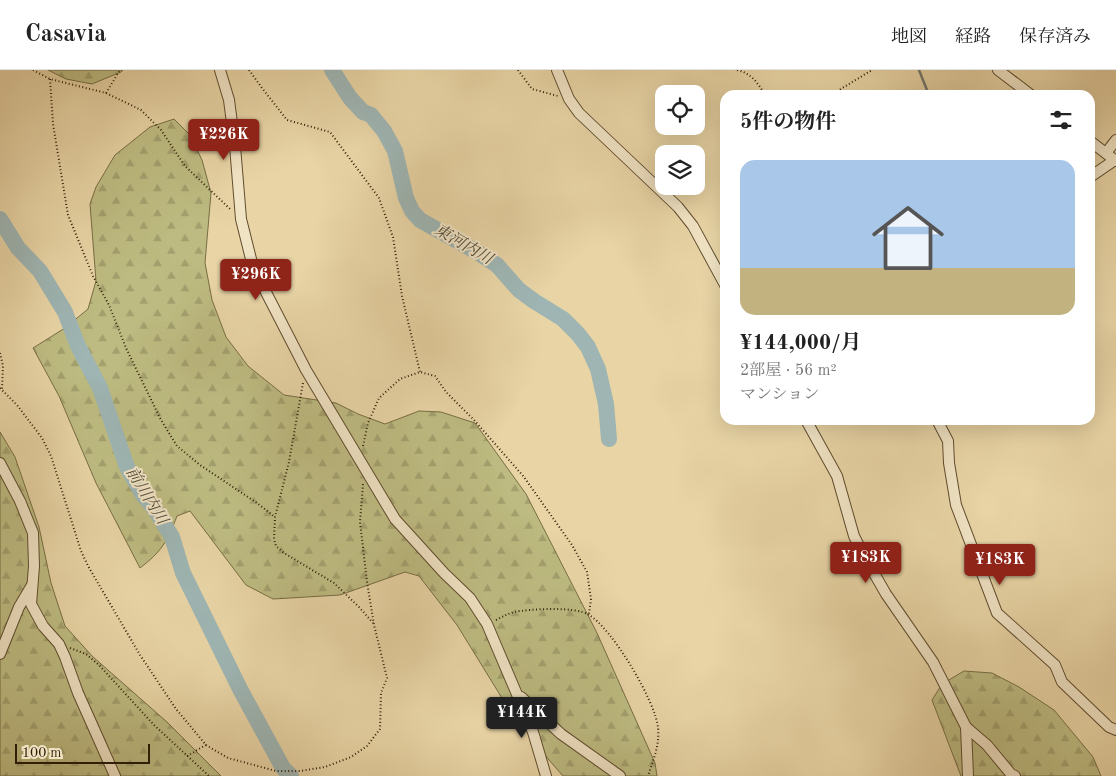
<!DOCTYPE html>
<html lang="ja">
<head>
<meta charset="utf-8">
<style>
	body { margin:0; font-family:"Old Standard TT","Noto Serif JP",serif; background:#f6f6f6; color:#222; height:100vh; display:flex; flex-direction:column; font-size:19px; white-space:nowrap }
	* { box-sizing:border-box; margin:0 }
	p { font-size:16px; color:#767676 }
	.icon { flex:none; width:28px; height:28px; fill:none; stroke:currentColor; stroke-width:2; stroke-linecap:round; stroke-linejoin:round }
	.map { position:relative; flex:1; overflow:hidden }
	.sheet { position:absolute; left:720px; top:20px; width:375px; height:335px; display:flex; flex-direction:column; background:#fff; border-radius:15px; box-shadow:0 5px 20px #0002 }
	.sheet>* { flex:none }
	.buttons { position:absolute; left:655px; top:15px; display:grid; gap:10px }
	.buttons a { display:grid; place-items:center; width:50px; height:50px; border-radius:10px; background:#fff; box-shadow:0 5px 20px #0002; font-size:25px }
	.scale { position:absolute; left:15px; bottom:12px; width:135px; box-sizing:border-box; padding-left:5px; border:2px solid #321f07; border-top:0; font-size:14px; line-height:18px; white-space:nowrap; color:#321f07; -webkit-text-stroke:4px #f0e3c4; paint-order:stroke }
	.price { position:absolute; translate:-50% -42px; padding:0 11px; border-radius:5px; background:#8f2418; color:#fff; font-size:16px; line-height:32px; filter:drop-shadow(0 1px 2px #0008) }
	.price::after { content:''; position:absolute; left:50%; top:30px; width:15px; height:11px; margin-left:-8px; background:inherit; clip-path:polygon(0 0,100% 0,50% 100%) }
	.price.active { background:#222; color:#fff }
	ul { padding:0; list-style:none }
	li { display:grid; align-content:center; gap:10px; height:265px; padding:0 20px }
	li span { display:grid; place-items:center; height:155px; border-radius:15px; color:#555 }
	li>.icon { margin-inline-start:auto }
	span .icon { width:90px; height:90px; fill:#fffc; stroke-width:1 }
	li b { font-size:21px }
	h2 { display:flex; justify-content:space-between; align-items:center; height:60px; padding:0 20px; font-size:21px }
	header { display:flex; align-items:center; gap:30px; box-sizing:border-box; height:70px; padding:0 25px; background:#fff; border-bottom:1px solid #e0e0e0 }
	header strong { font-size:24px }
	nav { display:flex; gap:28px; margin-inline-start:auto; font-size:18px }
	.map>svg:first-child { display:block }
</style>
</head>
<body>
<header>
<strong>Casavia</strong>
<nav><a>地図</a><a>経路</a><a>保存済み</a></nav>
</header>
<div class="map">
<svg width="1116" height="706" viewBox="0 0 1116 706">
	<defs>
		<pattern id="forest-firs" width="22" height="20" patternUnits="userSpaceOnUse" patternTransform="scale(1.25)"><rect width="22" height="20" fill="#bdbb81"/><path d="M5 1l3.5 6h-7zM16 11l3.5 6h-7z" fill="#a3a06e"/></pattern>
	</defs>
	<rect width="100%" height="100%" fill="#e8d4a5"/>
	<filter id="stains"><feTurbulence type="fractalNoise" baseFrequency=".004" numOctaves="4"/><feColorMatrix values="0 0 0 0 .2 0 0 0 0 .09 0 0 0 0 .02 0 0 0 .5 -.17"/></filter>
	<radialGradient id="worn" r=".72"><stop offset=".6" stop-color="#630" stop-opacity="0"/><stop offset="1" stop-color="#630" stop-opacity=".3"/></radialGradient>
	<!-- forest -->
	<g fill="url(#forest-firs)" stroke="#786d44">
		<polygon points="48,0 123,0 121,2 92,14 66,9"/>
		<path d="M174 49 190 65 202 90 211 123 205 193 212 230 226 267 248 296 284 325 336 333 358 344 385 354 419 341 441 342 475 353 526 424 597 563 655 693 657 706H563L549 690 505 633 457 555 419 506 405 502 340 525 273 529 246 515 190 441 177 446C167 472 162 481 140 498L96 413 59 326 33 278 65 258 88 239 96 211 90 134 96 117 115 85 150 57Z"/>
		<polygon points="0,362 15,387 39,457 51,513 65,556 92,586 167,652 221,706 0,706"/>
		<polygon points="964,601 992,603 1019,617 1054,640 1093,687 1101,706 961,706 932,630 942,614"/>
	</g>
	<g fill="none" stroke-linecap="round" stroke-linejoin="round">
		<!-- stream -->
		<polyline stroke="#73796e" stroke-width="2.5" points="919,0 929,25"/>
		<!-- river -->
		<g stroke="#9eb5b3" stroke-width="16">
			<polyline points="332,0 350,28 363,42 371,45 384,61 395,81 406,128 412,141 420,150 477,182 497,195 519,220 534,231 563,249 578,264 588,277 598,299 606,334 609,369"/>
			<polyline points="0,149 18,178 40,201 65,242 78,276 100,318 127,397 143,425 154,438 172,467 183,503 240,619 283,698 291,706"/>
		</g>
		<!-- minor casing -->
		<g stroke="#604c2e" stroke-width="12">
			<g id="minor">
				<polyline points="220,0 229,30 235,76 241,149 253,197 306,300 395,449 444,503 470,528 487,554 533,662 546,706"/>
				<polyline points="557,0 569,29 579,43 678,137 693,156 725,215"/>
				<polyline points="998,0 1031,25"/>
				<polyline points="1090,71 1116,91"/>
				<polyline points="1106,83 1116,70"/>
				<polyline points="1090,107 1115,90"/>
				<polyline points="806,350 837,406 854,466 863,484 886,524 933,592 966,657 987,675 1011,704 1015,706"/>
				<polyline points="937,350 948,371 949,393 956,435 997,543 1055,595 1062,612 1109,657 1116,660"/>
				<polyline points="0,393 20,431 33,463 34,496 31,534 43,556 59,574 65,587 78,623 115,706"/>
				<polyline points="0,584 19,537 32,515"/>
				<polyline points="521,627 561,664 620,706"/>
				<polyline points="966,657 968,706"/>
			</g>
		</g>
		<!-- path -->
		<g stroke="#321f07" stroke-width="2" stroke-dasharray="1 2.5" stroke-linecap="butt">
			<polyline points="33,0 50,9 106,23 141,40 161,60 185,96 230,139"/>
			<polyline points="249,0 262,18 287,50 330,62 379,128 393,167 402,226 420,302"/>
			<polyline points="518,0 532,19 558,26"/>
			<path d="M737 0C751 3 758 13 765 25"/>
			<polyline points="50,9 53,54 68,145 93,206 109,235 126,278 161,350 177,376 200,395 257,433 275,447"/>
			<polyline points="106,23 120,0"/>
			<polyline points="831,25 872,0"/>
			<polyline points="0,283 3,296 2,320"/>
			<polyline points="303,313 289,392 275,447 274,469 276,476 284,483 334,513 360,538 373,553"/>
			<polyline points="0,318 17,335 42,368 51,386 81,481 88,496 140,585 176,639 206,675 228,688 276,701 300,701 325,697 351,687 367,676 380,659 381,623 387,608 374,555 367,512 360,452 363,414"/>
			<polyline points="363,376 368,353 379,328 400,309 420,302 435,306 446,322 474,350 524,407 572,475 587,502 591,529 589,544"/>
			<path d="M496 550C502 547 507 544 514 542 529 539 576 536 589 545 612 558 656 632 658 658 660 675 653 690 648 706"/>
			<polyline points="70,578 86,584 99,595 154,655 209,706"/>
			<polyline points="187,686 206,675"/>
		</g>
		<!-- minor -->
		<use href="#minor" stroke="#f0e3c4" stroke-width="10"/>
	</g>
	<g text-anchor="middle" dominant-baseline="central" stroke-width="4" stroke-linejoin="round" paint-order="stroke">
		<!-- water labels -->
		<g font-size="16" font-style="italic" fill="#524c3b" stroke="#f0e3c4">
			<text transform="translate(463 175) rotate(30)">東河内川</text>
			<text transform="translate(146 426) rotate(58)">前川内川</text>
		</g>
	</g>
	<rect width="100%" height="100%" filter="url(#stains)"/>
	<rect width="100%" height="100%" fill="url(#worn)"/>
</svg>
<div class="buttons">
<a><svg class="icon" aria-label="locate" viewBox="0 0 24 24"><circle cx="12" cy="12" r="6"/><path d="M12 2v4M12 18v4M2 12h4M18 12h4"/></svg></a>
<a><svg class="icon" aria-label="layers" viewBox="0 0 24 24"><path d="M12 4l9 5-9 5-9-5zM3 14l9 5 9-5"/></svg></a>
</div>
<div class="scale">100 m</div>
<b class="price" style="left:224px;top:91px">¥226K</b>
<b class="price" style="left:256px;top:231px">¥296K</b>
<b class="price" style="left:866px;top:514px">¥183K</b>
<b class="price" style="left:1000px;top:516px">¥183K</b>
<b class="price active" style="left:522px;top:669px">¥144K</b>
<section class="sheet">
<h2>5件の物件<svg class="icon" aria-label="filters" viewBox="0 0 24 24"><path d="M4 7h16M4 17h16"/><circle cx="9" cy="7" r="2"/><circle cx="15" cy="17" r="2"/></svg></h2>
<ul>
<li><span style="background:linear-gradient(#a9c7e8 70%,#c2b280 0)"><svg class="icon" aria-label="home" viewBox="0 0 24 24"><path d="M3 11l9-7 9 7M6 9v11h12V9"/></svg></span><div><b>¥144,000/月</b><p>2部屋 · 56 m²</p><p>マンション</p></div></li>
</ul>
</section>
</div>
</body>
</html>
